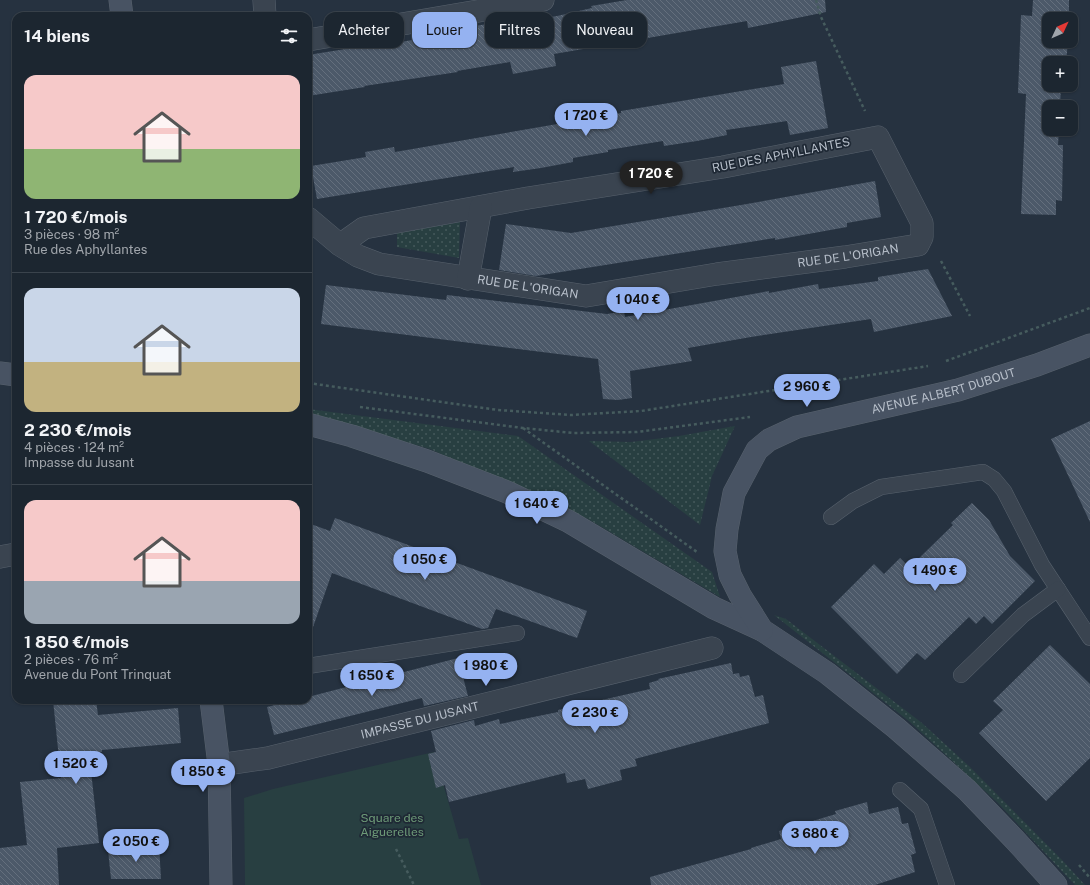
<!DOCTYPE html>
<html lang="fr">
<head>
<meta charset="utf-8">
<style>
	body { margin:0; font-family:"Public Sans",sans-serif; background:#252e38; color:#f1f3f6; height:100vh; display:flex; flex-direction:column; font-size:15px; white-space:nowrap }
	* { box-sizing:border-box; margin:0 }
	p { font-size:13px; color:#a0a5ab }
	.icon { flex:none; width:22px; height:22px; fill:none; stroke:currentColor; stroke-width:2; stroke-linecap:round; stroke-linejoin:round }
	.map { position:relative; flex:1; overflow:hidden }
	.sheet { position:absolute; left:12px; top:12px; width:300px; height:692px; display:flex; flex-direction:column; background:#1c2630; border-radius:12px; box-shadow:0 1px 3px #0004,0 0 0 1px #3a434c }
	.sheet>* { flex:none }
	.banner { position:absolute; left:324px; top:12px; width:380px; height:36px; display:flex; gap:8px }
	.needle { width:26px; rotate:46deg }
	.fabs { position:absolute; left:1042px; top:12px; display:grid; gap:8px }
	.fabs a { display:grid; place-items:center; width:36px; height:36px; border-radius:8px; background:#1c2630; box-shadow:0 1px 3px #0004,0 0 0 1px #3a434c; font-size:20px }
	.price { position:absolute; translate:-50% -34px; padding:0 9px; border-radius:14px; background:#95b2f1; color:#111; font-size:13px; line-height:26px; filter:drop-shadow(0 1px 2px #0008) }
	.price::after { content:''; position:absolute; left:50%; top:24px; width:12px; height:9px; margin-left:-6px; background:inherit; clip-path:polygon(0 0,100% 0,50% 100%) }
	.price.current { background:#222; color:#fff }
	ul { padding:0; list-style:none }
	li { display:grid; align-content:center; gap:8px; height:212px; padding:0 12px }
	li+li { border-top:1px solid #3a434c }
	li span { display:grid; place-items:center; height:124px; border-radius:12px; color:#555 }
	li>.icon { margin-inline-start:auto }
	span .icon { width:72px; height:72px; fill:#fffc; stroke-width:1 }
	li b { font-size:17px }
	h2 { display:flex; justify-content:space-between; align-items:center; height:48px; padding:0 12px; font-size:17px }
	.tag { padding:0 14px; border-radius:12px; background:#1c2630; box-shadow:0 1px 3px #0004,0 0 0 1px #3a434c; font-size:14px; line-height:36px }
	.tag.current { background:#95b2f1; color:#111 }
	.map>svg:first-child { display:block }
</style>
</head>
<body>
<div class="map">
<svg width="1090" height="885" viewBox="0 0 1090 885">
	<defs>
		<pattern id="grass-dots" width="8" height="8" patternUnits="userSpaceOnUse"><rect width="8" height="8" fill="#283f41"/><path d="M2 2h.1M6 6h.1" fill="none" stroke="#45595b" stroke-width="1.8" stroke-linecap="round"/></pattern>
		<pattern id="building-back-hatch" width="6" height="6" patternUnits="userSpaceOnUse"><rect width="6" height="6" fill="#4c5969"/><path d="M-1 5l2 2M0 0l6 6M5-1l2 2" fill="none" stroke="#646f7d"/></pattern>
	</defs>
	<rect width="100%" height="100%" fill="#263240"/>
	<!-- grass -->
	<g fill="url(#grass-dots)">
		<polygon points="460,222 459,258 397,247 397,233"/>
		<polygon points="308,409 518,436 712,572 720,597 588,519 430,449 308,413"/>
		<polygon points="735,426 712,476 700,525 589,441 631,442 679,436"/>
		<polygon points="774,615 786,619 922,723 970,767 1063,861 1085,885 1075,885 998,803 910,722"/>
	</g>
	<!-- green -->
	<polygon fill="#283f41" points="434,752 459,839 468,838 481,885 245,885 244,798 273,789"/>
	<!-- building -->
	<g fill="url(#building-back-hatch)">
		<polygon points="627,0 825,0 826,12 748,28 747,21 554,54 556,66 513,74 510,62 457,71 458,72 364,86 365,87 308,96 308,55 364,46 365,48 436,36 436,32 520,19 520,22 557,16 592,8 591,6"/>
		<polygon points="1033,0 1069,0 1069,19 1049,19 1049,41 1068,41 1066,63 1049,63 1049,85 1061,85 1060,107 1049,107 1049,129 1059,129 1058,145 1063,145 1062,201 1056,200 1056,215 1021,214 1026,94 1018,93 1021,15 1032,16"/>
		<polygon points="816,61 828,128 790,135 787,121 726,130 727,135 697,141 664,146 663,141 608,150 608,152 573,158 573,162 541,168 513,172 514,167 317,199 311,166 366,157 365,152 394,147 395,152 621,113 621,111 784,84 781,67"/>
		<polygon points="875,181 881,217 847,223 847,227 775,240 775,238 536,276 499,270 506,224 571,233 741,205"/>
		<polygon points="928,269 952,316 874,332 871,319 751,337 688,348 692,361 630,371 632,398 618,400 603,399 598,359 321,324 326,285 446,300 447,295 607,314 624,311 625,317 769,291 769,293 818,284 819,289 878,281 878,277"/>
		<polygon points="1090,421 1090,522 1051,439"/>
		<polygon points="972,503 989,520 1010,556 1035,581 992,624 984,616 976,624 969,617 925,660 917,653 897,674 831,607 874,564 884,574 900,558 906,564 910,559 914,563 953,525 951,523"/>
		<polygon points="335,518 587,611 577,638 496,609 488,628 482,629 332,573 312,630 308,630 308,523 330,531"/>
		<polygon points="1050,645 1090,684 1090,758 1046,801 979,733 1003,710 993,701"/>
		<polygon points="458,658 468,696 424,706 422,698 274,735 267,707 295,700 308,700 308,697"/>
		<polygon points="731,663 733,674 739,673 740,677 749,675 755,697 763,695 769,723 635,759 637,766 620,770 622,780 588,789 585,779 567,783 565,773 449,802 445,785 436,788 428,754 436,752 431,731 474,720 475,726 499,719 500,724 558,712 558,710 650,689 649,683 659,680 658,679"/>
		<polygon points="53,700 96,700 98,715 178,708 181,743 102,750 102,752 89,753 99,843 57,848 59,885 0,885 0,848 27,845 20,782 61,778"/>
		<polygon points="867,802 869,814 898,807 902,824 908,823 916,853 911,855 915,872 875,885 651,885 650,877 751,849 751,848 781,839 779,831 836,814 835,811"/>
		<polygon points="159,844 161,879 111,879 108,850"/>
	</g>
	<g fill="none" stroke-linecap="round" stroke-linejoin="round">
		<!-- lane casing -->
		<g stroke="#58626d" stroke-width="16">
			<g id="lane">
				<polyline points="831,517 853,501 881,487 983,472 994,479 1004,491 1042,565 1090,638"/>
				<polyline points="308,666 517,633"/>
				<polyline points="961,675 1023,615 1058,589"/>
				<polyline points="900,790 921,809 947,885"/>
			</g>
		</g>
		<!-- street casing -->
		<g stroke="#58626d" stroke-width="23">
			<g id="street">
				<polyline points="264,0 265,16"/>
				<polyline points="308,40 543,0"/>
				<path id="s1" d="M308 218 340 245 358 256 379 264 586 296 717 274 845 257 918 245 922 237V223L878 137 723 167 528 198 364 228 340 245"/>
				<polyline points="468,279 481,207"/>
				<polyline points="0,557 16,554"/>
				<path id="s2" d="M219 765 268 758 712 648"/>
			</g>
		</g>
		<!-- secondary casing -->
		<g stroke="#58626d" stroke-width="23">
			<g id="secondary">
				<polyline points="120,0 122,16"/>
				<polyline points="0,373 16,375"/>
				<polyline points="308,424 352,436 427,461 507,492 568,521 714,608 762,630 827,673 896,728 967,790 1015,840 1056,885"/>
				<path id="s3" d="M762 630 740 595 730 575 725 551 727 529 734 493 757 450 769 440 797 427 958 390 1037 365 1090 345"/>
				<polyline points="211,700 219,765 221,885"/>
			</g>
		</g>
		<!-- path -->
		<g stroke="#465c5e" stroke-width="2.5" stroke-dasharray="3 3" stroke-linecap="butt">
			<polyline points="816,0 821,17 865,111"/>
			<polyline points="941,261 970,316"/>
			<polyline points="946,361 1090,308"/>
			<polyline points="308,383 498,410 571,415 641,411 928,366"/>
			<polyline points="360,407 523,428 573,433 637,432 750,417"/>
			<polyline points="523,428 697,552"/>
			<polyline points="396,849 414,885"/>
			<polyline points="1079,865 1090,878"/>
		</g>
		<!-- lane -->
		<use href="#lane" stroke="#3a4450" stroke-width="15"/>
		<!-- street -->
		<use href="#street" stroke="#3a4450" stroke-width="22"/>
		<!-- secondary -->
		<use href="#secondary" stroke="#485363" stroke-width="22"/>
	</g>
	<g text-anchor="middle" dominant-baseline="central" stroke-width="3.5" stroke-linejoin="round" paint-order="stroke">
		<!-- street labels -->
		<g font-size="12" fill="#b7bfca" stroke="#1f2935">
			<text transform="translate(781 155) rotate(-11)">RUE DES APHYLLANTES</text>
			<text stroke="none"><textPath href="#s1" startOffset="560">RUE DE L'ORIGAN</textPath></text>
			<text stroke="none"><textPath href="#s1" startOffset="236">RUE DE L'ORIGAN</textPath></text>
			<text stroke="none"><textPath href="#s3" startOffset="393">AVENUE ALBERT DUBOUT</textPath></text>
			<text stroke="none"><textPath href="#s2" startOffset="206">IMPASSE DU JUSANT</textPath></text>
		</g>
		<!-- park labels -->
		<g font-size="12" fill="#6e9b78" stroke="#1f2935">
			<text x="392" y="818">Square des<tspan x="392" dy="14">Aiguerelles</tspan></text>
		</g>
	</g>
</svg>
<div class="fabs">
<a><svg class="needle" viewBox="-14 -14 28 28"><path d="M0-13l5 13h-10z" fill="#e53935"/><path d="M0 13l5-13h-10z" fill="#a0a5ab"/></svg></a>
<a>+</a>
<a>−</a>
</div>
<b class="price" style="left:586px;top:137px">1 720 €</b>
<b class="price current" style="left:651px;top:195px">1 720 €</b>
<b class="price" style="left:638px;top:321px">1 040 €</b>
<b class="price" style="left:807px;top:408px">2 960 €</b>
<b class="price" style="left:537px;top:525px">1 640 €</b>
<b class="price" style="left:425px;top:581px">1 050 €</b>
<b class="price" style="left:935px;top:592px">1 490 €</b>
<b class="price" style="left:486px;top:687px">1 980 €</b>
<b class="price" style="left:372px;top:697px">1 650 €</b>
<b class="price" style="left:595px;top:734px">2 230 €</b>
<b class="price" style="left:76px;top:785px">1 520 €</b>
<b class="price" style="left:203px;top:793px">1 850 €</b>
<b class="price" style="left:815px;top:855px">3 680 €</b>
<b class="price" style="left:136px;top:863px">2 050 €</b>
<div class="banner">
<a class="tag">Acheter</a>
<a class="tag current">Louer</a>
<a class="tag">Filtres</a>
<a class="tag">Nouveau</a>
</div>
<section class="sheet">
<h2>14 biens<svg class="icon" aria-label="filters" viewBox="0 0 24 24"><path d="M4 7h16M4 17h16"/><circle cx="9" cy="7" r="2"/><circle cx="15" cy="17" r="2"/></svg></h2>
<ul>
<li><span style="background:linear-gradient(#f6c9c9 60%,#8fb573 0)"><svg class="icon" aria-label="home" viewBox="0 0 24 24"><path d="M3 11l9-7 9 7M6 9v11h12V9"/></svg></span><div><b>1 720 €/mois</b><p>3 pièces · 98 m²</p><p>Rue des Aphyllantes</p></div></li>
<li><span style="background:linear-gradient(#c9d6e8 60%,#c2b280 0)"><svg class="icon" aria-label="home" viewBox="0 0 24 24"><path d="M3 11l9-7 9 7M6 9v11h12V9"/></svg></span><div><b>2 230 €/mois</b><p>4 pièces · 124 m²</p><p>Impasse du Jusant</p></div></li>
<li><span style="background:linear-gradient(#f6c9c9 65%,#9aa5b1 0)"><svg class="icon" aria-label="home" viewBox="0 0 24 24"><path d="M3 11l9-7 9 7M6 9v11h12V9"/></svg></span><div><b>1 850 €/mois</b><p>2 pièces · 76 m²</p><p>Avenue du Pont Trinquat</p></div></li>
</ul>
</section>
</div>
</body>
</html>
